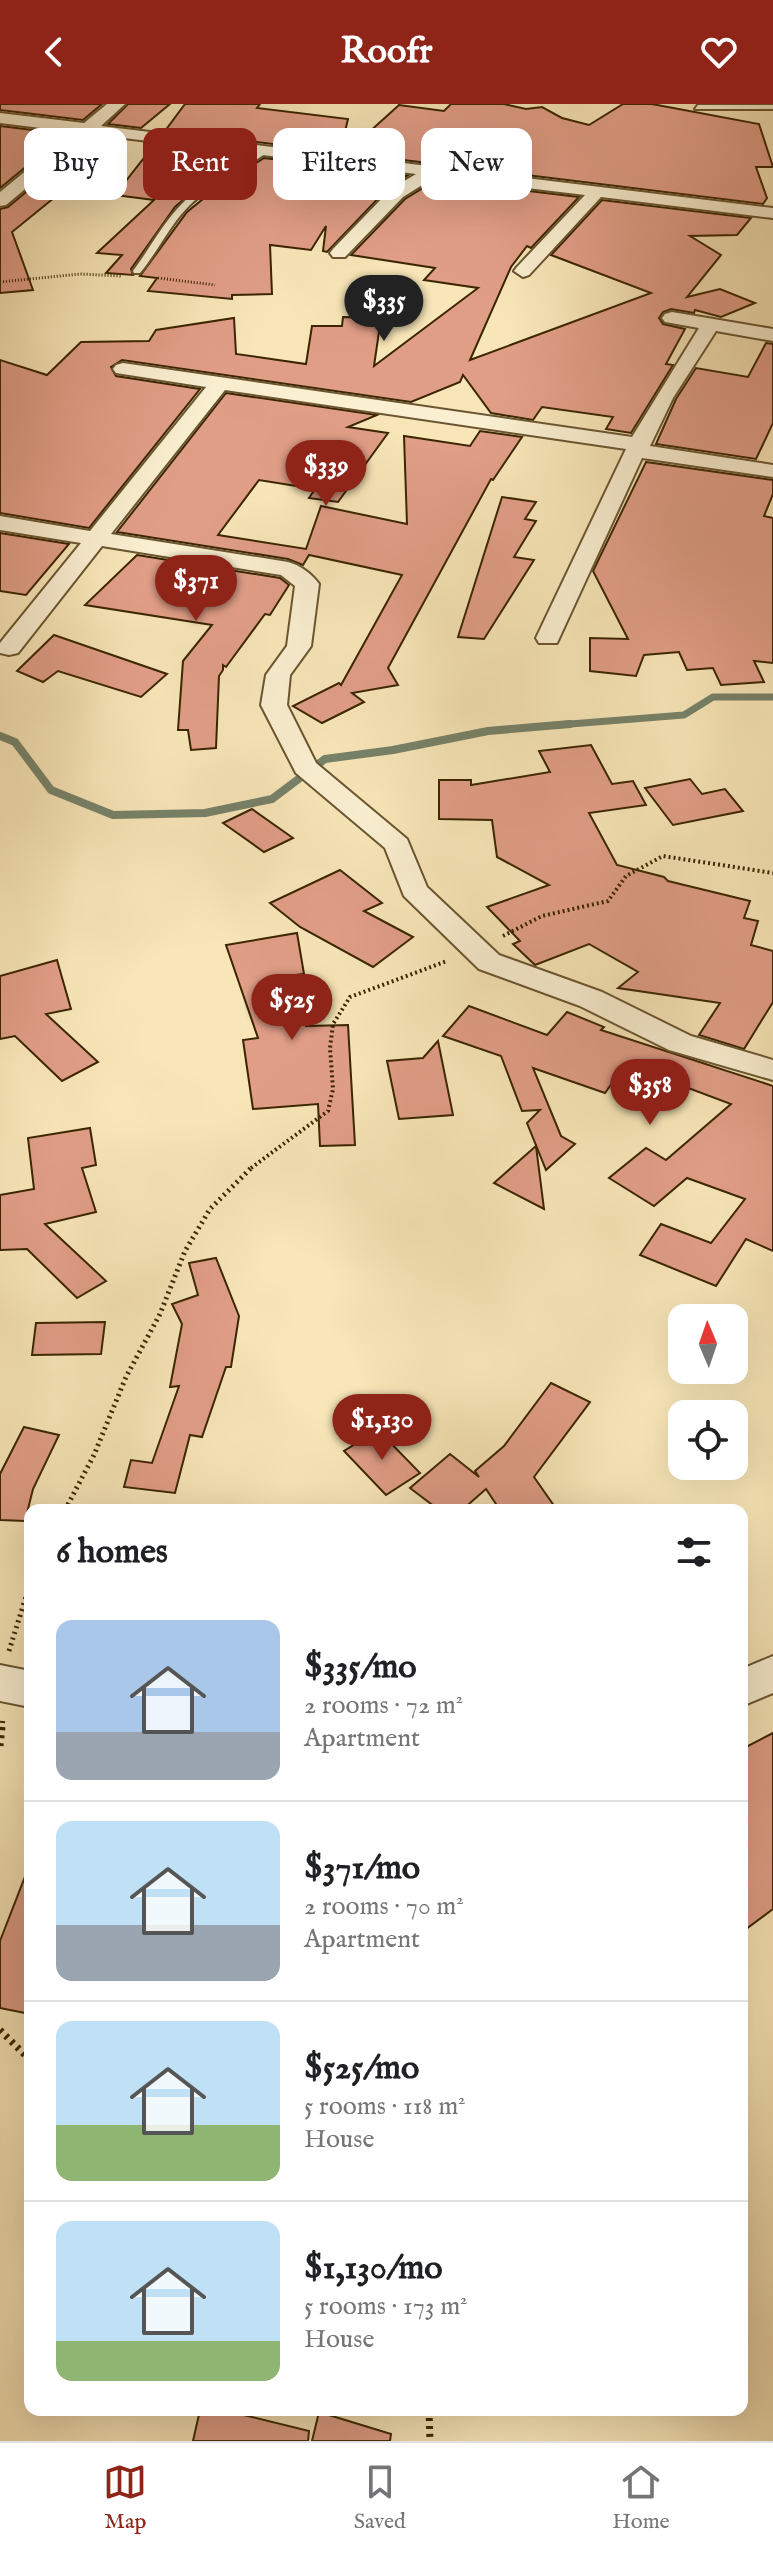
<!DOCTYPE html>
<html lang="en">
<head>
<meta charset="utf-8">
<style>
	body { margin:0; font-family:"IM FELL English",serif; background:#f2f2f2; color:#202124; height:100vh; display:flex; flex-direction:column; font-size:30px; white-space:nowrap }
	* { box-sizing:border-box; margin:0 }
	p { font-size:26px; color:#757577 }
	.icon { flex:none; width:44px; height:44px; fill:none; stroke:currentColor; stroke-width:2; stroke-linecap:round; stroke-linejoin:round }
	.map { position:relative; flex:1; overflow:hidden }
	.details { position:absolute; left:24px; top:1400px; width:724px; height:912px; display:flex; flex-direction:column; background:#fff; border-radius:16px; box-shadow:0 8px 32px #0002 }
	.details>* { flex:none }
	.banner { position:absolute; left:24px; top:24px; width:726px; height:72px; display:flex; gap:16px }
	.needle { width:52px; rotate:358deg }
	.controls { position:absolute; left:668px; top:1200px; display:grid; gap:16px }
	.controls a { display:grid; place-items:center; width:80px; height:80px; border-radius:16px; background:#fff; box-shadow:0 8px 32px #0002; font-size:40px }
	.price { position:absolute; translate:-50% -68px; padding:0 18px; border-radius:28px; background:#8f2418; color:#fff; font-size:26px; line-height:52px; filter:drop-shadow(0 2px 4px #0008) }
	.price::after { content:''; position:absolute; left:50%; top:48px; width:24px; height:18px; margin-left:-12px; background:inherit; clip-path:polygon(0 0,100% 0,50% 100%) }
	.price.current { background:#222; color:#fff }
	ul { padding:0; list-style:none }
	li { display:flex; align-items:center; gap:24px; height:200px; padding:0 32px }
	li+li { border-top:2px solid #e0e0e0 }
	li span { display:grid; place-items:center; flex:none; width:224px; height:160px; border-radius:16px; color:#555 }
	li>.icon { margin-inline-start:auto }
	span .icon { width:96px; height:96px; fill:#fffc; stroke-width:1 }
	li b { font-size:34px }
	h2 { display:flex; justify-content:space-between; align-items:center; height:96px; padding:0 32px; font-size:34px }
	.tag { padding:0 28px; border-radius:16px; background:#fff; box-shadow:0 8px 32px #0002; font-size:28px; line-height:72px }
	.tag.current { background:#8f2418; color:#fff }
	header { display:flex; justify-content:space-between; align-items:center; height:104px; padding:0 32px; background:#8f2418; color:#fff; font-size:36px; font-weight:700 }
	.menu { display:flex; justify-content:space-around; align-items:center; height:112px; border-top:2px solid #e0e0e0; background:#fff; font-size:22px; color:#757577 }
	.menu a { display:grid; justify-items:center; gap:4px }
	.menu .current { color:#8f2418 }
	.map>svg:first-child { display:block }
</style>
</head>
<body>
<header><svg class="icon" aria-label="back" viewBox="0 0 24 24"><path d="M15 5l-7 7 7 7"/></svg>Roofr<svg class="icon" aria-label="heart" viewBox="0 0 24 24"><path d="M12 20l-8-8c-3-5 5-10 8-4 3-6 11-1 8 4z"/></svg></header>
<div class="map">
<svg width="773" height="2337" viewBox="0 0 773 2337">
	<rect width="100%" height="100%" fill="#f8e6b8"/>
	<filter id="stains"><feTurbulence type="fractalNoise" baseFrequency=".0025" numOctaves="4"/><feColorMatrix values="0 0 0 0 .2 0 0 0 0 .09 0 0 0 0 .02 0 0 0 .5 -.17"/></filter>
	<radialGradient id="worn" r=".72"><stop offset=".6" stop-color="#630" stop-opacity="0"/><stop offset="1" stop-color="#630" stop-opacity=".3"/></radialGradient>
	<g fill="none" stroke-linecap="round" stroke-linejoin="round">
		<!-- stream-far1 -->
		<polyline stroke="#768269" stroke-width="7" points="545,622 684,611 713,593 773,593"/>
		<!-- stream -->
		<polyline stroke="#768269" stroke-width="8" points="0,632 15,638 51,686 113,711 205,709 272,695 325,655 393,646 488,627 570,620"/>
	</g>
	<!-- building -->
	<g fill="#e19e87" stroke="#3b2502" stroke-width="2">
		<polygon points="0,0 102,0 83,16 0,6"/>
		<polygon points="128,0 170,0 141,24 108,20"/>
		<polygon points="185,0 260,0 257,4 348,15 340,48 165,27"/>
		<polygon points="451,0 504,0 526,5 542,3 562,14 589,21 623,0 652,0 759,20 773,63 756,63 767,94 763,100 346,49 399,1 444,7"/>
		<polygon points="0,22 66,30 0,84"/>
		<polygon points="92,33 124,37 12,128 33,186 0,189 0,105 8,103"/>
		<polygon points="154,41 244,52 206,76 175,103 131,165 133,171 106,169 122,151 97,149 154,96 115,91"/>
		<polygon points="264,54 407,72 389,83 327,148 323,147 326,122 311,146 270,141 272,190 232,191 232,195 148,187 157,174 140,172 187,108 214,86"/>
		<polygon points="436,76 579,93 531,144 527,142 511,163 470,256 651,189 551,151 602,96 751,114 737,131 690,132 721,151 687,193 720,185 755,199 721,213 695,206 694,209 671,205 663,208 659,214 663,220 685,225 666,260 673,261 631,329 606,325 613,313 542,303 533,316 491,309 463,271 460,278 411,298 122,256 111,263 116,272 200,285 89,424 0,409 0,256 47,271 81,238 149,237 156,226 234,214 236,250 306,260 312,222 342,222 343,213 381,214 374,262 478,184 424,176 435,164 351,151 405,95"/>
		<polygon points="766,239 773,240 773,319 756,355 656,340 676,295 696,264 748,273"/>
		<polygon points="226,289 377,311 348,323 388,329 338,398 309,394 315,385 259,376 218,431 306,445 321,402 407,420 404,332 470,342 480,327 522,333 493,376 491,375 388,564 398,581 352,589 364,598 322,619 293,602 339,579 341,581 402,471 309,451 303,461 288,455 117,428"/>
		<polygon points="646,358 773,376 773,390 764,412 773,414 773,559 754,557 764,578 721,581 713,564 687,566 679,548 644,551 636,572 590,567 590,534 628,535 593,467"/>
		<polygon points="502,393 536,398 525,415 536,417 514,453 534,456 484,535 458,533"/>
		<polygon points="0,429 69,440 26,491 0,487"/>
		<polygon points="137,451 280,474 289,481 270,511 265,510 226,563 223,561 223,566 219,572 216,644 191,646 188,626 178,626 183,557 212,521 85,501"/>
		<polygon points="54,531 167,570 141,593 58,567 43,578 17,567"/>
		<polygon points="591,641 612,680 633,677 646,701 589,709 617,761 664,773 668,777 750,797 744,814 758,817 751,841 773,847 773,898 744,945 699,931 720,899 618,884 638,868 589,840 535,861 513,840 520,837 487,803 549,781 497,753 492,716 439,715 439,676 471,676 471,681 550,668 539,647"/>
		<polygon points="690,675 702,690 725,685 743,707 673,721 645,684"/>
		<polygon points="252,705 293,734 264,748 223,719"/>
		<polygon points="340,766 382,799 364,807 413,833 373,863 300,823 270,799"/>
		<polygon points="297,829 304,870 278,873 306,922 348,921 355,1041 320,1042 318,1000 253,1005 243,936 258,934 226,841"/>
		<polygon points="57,856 71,905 46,910 98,958 62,977 15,932 0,935 0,872"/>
		<polygon points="469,902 547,931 567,908 604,923 601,926 773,982 773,1147 746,1135 716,1182 640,1151 661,1120 711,1139 745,1095 687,1074 654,1102 609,1074 646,1044 666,1056 731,1000 667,976 662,983 620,968 605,989 533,964 561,1032 575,1040 546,1066 527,1019 540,1006 522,1007 501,952 443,932"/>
		<polygon points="438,937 453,1011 399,1015 387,957 423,954"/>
		<polygon points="90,1024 96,1061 82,1064 96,1108 45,1120 106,1177 77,1194 27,1145 0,1146 0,1091 34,1085 28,1034"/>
		<polygon points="536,1042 544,1105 494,1079"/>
		<polygon points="216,1154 239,1212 231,1263 226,1263 202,1333 190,1331 175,1389 124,1383 131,1356 152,1359 179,1282 170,1283 182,1220 172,1200 198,1191 189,1159"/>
		<polygon points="105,1218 101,1250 32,1251 36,1219"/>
		<polygon points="551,1279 590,1298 534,1373 557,1406 500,1406 486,1385 462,1406 439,1406 410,1384 450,1350 479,1373 475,1367 504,1342"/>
		<polygon points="24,1323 59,1331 33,1385 25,1417 0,1416 0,1370"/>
		<polygon points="378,1326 420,1369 386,1391 344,1347"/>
		<polygon points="773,1629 773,1805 742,1828 742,1645"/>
		<polygon points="28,1765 30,1766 30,1910 0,1904 0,1837"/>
		<polygon points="200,2306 223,2306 309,2327 308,2337 193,2337"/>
		<polygon points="319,2308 391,2330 390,2337 312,2337"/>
	</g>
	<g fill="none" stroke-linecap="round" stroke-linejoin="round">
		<!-- service casing -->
		<g stroke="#6a5530" stroke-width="4">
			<g id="service">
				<polygon points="698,1 773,1 773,5 695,5"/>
				<path d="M265 43 272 45C247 64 217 76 193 98 171 118 159 146 140 169H134L133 167C148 147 160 124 177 105 201 78 235 61 265 43Z"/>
			</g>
		</g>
		<!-- minor casing -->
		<g stroke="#6a5530" stroke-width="4">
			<g id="minor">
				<polygon points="107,0 125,0 101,22 773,104 773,114 601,93 529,171 523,173 514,167 517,163 585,91 435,73 403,93 345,153 333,153 330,149 333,145 391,85 416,70 91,30 6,101 0,102 0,88 73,28 0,19 0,9 84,19"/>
				<path d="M672 208 773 225V237L716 227 673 294 650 342 773 361V373L642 354 557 539H539L536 534 626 345 225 286 111 430 288 458C300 461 312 470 319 480L311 542 290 571 287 601 316 659 407 735 427 783 499 851 602 888 691 932 773 956V976L669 946 580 902 479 865 404 792 385 744 296 669 261 601 266 571 287 542 295 482 281 471 102 442 18 549 9 551 0 549V539L81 439 0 426V412L90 427 206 283 116 269 113 265 116 261 123 259 632 333 699 224 665 218 662 214 665 210Z"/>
				<polygon points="773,1552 773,1589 742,1602 742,1565"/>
				<polygon points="0,1561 30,1567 30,1603 0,1597"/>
			</g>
		</g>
		<!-- path-far3 -->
		<g stroke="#3b2502" stroke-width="3" stroke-dasharray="1 2" stroke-linecap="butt">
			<polyline points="158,174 215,181"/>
			<polyline points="0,178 80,170 122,172"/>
		</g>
		<!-- path-far2 -->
		<g stroke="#3b2502" stroke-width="4" stroke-dasharray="2 3" stroke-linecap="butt">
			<polyline points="503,832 542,812 608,797 626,772 663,752 773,769"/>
			<polyline points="251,1064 328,1007 333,985 330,944 333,920 350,893 447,857"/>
		</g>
		<!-- path-far1 -->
		<g stroke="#3b2502" stroke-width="5" stroke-dasharray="2 4" stroke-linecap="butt">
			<polyline points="65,1406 94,1351 126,1273 160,1210 185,1147 210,1105 253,1062"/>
			<polyline points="9,1547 30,1480"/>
			<polyline points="2,1625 3,1613"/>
		</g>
		<!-- path -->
		<g stroke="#3b2502" stroke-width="7" stroke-dasharray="3 5" stroke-linecap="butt">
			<polyline points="0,1642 2,1623"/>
			<polyline points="0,1926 30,1956"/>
			<polyline points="429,2306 430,2337"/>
		</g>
		<!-- service -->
		<use href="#service" fill="#faefd1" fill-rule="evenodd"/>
		<!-- minor -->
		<use href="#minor" fill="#faefd1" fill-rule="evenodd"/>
	</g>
	<rect width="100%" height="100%" filter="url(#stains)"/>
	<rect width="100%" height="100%" fill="url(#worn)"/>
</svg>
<div class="controls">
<a><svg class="needle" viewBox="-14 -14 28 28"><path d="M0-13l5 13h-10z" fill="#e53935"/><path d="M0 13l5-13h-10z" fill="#757577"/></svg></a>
<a><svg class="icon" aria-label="locate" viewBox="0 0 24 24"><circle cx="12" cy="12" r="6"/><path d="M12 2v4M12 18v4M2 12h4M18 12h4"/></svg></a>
</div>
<b class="price current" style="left:384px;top:239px">$335</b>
<b class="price" style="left:326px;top:404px">$339</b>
<b class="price" style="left:196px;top:519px">$371</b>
<b class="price" style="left:292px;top:938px">$525</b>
<b class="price" style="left:650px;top:1023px">$358</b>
<b class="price" style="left:382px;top:1358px">$1,130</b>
<div class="banner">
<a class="tag">Buy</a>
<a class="tag current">Rent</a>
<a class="tag">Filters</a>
<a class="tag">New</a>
</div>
<section class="details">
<h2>6 homes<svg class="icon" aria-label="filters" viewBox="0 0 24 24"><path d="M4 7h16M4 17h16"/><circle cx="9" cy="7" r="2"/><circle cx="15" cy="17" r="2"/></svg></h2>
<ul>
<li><span style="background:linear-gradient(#a9c7e8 70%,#9aa5b1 0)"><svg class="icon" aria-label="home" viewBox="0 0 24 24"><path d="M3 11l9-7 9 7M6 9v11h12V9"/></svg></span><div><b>$335/mo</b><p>2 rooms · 72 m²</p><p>Apartment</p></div></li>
<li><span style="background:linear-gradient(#bfe0f5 65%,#9aa5b1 0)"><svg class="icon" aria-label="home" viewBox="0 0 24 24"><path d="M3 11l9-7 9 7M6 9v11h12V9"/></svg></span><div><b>$371/mo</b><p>2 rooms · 70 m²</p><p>Apartment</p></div></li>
<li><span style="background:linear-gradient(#bfe0f5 65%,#8fb573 0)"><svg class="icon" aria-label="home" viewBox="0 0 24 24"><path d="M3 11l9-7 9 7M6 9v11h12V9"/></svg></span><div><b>$525/mo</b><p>5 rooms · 118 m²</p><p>House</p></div></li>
<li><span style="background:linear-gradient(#bfe0f5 75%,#8fb573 0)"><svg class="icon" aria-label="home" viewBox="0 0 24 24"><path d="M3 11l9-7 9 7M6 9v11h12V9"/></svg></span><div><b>$1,130/mo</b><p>5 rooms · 173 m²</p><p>House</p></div></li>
</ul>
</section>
</div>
<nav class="menu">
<a class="current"><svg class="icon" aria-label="map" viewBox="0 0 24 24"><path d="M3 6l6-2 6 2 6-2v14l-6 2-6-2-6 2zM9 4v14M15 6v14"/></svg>Map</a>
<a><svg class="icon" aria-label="saved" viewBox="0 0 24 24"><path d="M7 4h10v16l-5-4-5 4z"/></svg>Saved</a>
<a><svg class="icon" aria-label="home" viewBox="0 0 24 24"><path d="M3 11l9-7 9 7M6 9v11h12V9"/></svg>Home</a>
</nav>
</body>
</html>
